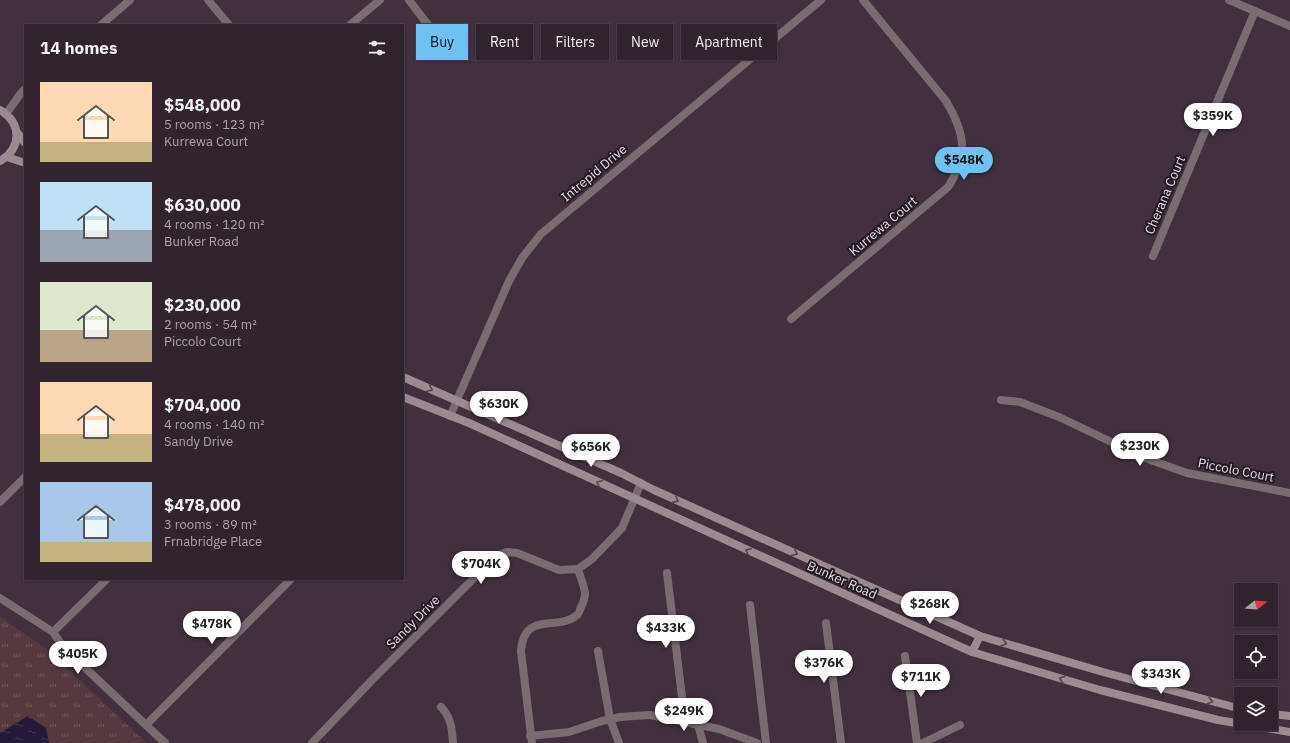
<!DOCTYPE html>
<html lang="en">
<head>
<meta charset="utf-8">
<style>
	body { margin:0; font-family:"IBM Plex Sans",sans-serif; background:#3a2c37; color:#f1f3f6; height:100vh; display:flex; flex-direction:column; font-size:15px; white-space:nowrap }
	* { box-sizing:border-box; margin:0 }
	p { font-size:13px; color:#a8a4aa }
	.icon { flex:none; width:22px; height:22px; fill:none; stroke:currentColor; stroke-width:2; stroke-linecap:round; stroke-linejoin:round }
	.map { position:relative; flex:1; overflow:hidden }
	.side { position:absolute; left:24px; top:24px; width:380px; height:556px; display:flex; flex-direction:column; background:#32242f; border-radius:0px; box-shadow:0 1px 3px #0004,0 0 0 1px #4d414b }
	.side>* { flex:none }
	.banner { position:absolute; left:416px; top:24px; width:380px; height:36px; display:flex; gap:8px }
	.needle { width:26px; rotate:73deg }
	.tools { position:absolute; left:1234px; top:583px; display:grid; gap:8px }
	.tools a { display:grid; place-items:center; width:44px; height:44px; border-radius:0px; background:#32242f; box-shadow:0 1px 3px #0004,0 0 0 1px #4d414b; font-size:20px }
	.price { position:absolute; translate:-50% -34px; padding:0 9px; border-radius:14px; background:#fff; color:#222; font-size:13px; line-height:26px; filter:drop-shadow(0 1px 2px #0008) }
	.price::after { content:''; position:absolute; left:50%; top:24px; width:12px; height:9px; margin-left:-6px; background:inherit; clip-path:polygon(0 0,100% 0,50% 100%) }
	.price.active { background:#6dc2f3; color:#111 }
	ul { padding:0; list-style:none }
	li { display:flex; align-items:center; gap:12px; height:100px; padding:0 16px }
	li span { display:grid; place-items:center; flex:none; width:112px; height:80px; border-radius:0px; color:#555 }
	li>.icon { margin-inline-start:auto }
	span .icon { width:48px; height:48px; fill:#fffc; stroke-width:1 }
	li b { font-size:17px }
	h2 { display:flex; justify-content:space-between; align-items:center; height:48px; padding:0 16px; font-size:17px }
	.pill { padding:0 14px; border-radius:0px; background:#32242f; box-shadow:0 1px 3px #0004,0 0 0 1px #4d414b; font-size:14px; line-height:36px }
	.pill.active { background:#6dc2f3; color:#111 }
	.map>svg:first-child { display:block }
</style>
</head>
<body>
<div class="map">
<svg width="1290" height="743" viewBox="0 0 1290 743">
	<defs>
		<pattern id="park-tufts" width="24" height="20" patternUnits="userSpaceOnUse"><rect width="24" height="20" fill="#553a3d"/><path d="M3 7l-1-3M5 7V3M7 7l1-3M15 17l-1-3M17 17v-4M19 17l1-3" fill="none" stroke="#6d5659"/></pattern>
		<pattern id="water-ripples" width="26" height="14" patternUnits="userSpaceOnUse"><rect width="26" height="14" fill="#221a37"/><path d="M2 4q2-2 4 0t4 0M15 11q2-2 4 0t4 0" fill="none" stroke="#423b54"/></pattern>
	</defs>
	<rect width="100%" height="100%" fill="#42303f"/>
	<!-- park -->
	<polygon fill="url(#park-tufts)" points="0,617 44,647 147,743 0,743"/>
	<!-- water -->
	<polygon fill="url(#water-ripples)" points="28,716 46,728 49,743 0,743 0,733"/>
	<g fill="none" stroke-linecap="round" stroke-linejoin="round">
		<!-- street -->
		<g stroke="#786c71" stroke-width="8">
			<polyline points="208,0 229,25"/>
			<polyline points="409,0 432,30"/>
			<polyline points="1229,0 1290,26"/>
			<polyline points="101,25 130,0"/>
			<polyline points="350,25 380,0"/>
			<polyline points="6,114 21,93 25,89"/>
			<polyline points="1153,256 1255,11"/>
			<path d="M791 319 948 187C969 155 965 133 946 101L863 0"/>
			<polyline points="1001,400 1020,402 1059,417 1145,458 1187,473 1290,493"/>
			<polyline points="450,416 509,281 522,258 541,234 821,0"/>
			<polyline points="0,502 25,477"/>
			<polyline points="667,573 685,722"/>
			<polyline points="0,598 53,632 64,648 165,743"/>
			<polyline points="750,605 766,743"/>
			<polyline points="826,623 841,743"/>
			<polyline points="53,632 107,579"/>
			<polyline points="598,651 610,719 619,743"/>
			<polyline points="905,656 917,743"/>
			<path d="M441 707C451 717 452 729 453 743"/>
			<polyline points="146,725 291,579"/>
			<polyline points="698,725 703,743"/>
			<polyline points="530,736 569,732 602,721 620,717 650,715 719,729 757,743"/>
			<polyline points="312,743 373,679 496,556 507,552 517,553 559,570 578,569 592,559 622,528 641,483"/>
			<path d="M532 743 521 651C524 610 558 632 577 615 579 614 580 610 581 607 583 603 585 597 585 593 584 585 580 576 578 569"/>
			<polyline points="923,743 960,725"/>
		</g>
		<!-- secondary -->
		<g stroke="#9c8a91" stroke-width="8">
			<path d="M0 110C22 123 22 148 0 161"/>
			<polyline points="16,131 25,143"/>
			<polyline points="7,157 25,163"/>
			<polyline points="403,377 621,473 654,490 980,636 1103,672 1241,709"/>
			<polyline points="403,397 469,423 972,652 1100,690 1218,720 1290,732"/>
			<polyline points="972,652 980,636"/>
			<polyline points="1271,714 1290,716"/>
		</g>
	</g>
	<!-- one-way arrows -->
	<defs><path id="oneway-chevron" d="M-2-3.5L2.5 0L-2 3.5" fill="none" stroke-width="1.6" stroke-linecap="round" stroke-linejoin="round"/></defs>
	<g stroke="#53474e">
		<use href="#oneway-chevron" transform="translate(430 389) rotate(24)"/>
		<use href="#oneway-chevron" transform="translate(599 483) rotate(-155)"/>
		<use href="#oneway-chevron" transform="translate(676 500) rotate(24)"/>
		<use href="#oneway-chevron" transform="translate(748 551) rotate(-156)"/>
		<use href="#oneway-chevron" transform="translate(795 553) rotate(24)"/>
		<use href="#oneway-chevron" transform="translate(1004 643) rotate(16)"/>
		<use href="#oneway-chevron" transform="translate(1062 679) rotate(-164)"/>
		<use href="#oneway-chevron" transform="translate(1210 701) rotate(15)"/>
	</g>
	<g text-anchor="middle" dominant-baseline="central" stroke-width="4" stroke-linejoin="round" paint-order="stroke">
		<!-- street labels -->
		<g font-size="13" fill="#e8dce6" stroke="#231b22">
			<text transform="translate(594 173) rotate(-40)">Intrepid Drive</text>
			<text transform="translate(1165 195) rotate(-67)">Cherana Court</text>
			<text transform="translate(883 226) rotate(-40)">Kurrewa Court</text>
			<text transform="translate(1236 470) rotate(11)">Piccolo Court</text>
			<text transform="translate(842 580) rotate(24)">Bunker Road</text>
			<text transform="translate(413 622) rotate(-45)">Sandy Drive</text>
		</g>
	</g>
</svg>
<div class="tools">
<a><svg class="needle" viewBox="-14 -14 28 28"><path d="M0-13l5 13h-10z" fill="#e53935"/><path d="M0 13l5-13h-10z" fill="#a8a4aa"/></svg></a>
<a><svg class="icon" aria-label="locate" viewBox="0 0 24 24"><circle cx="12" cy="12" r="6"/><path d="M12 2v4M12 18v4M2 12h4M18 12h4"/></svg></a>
<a><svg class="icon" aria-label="layers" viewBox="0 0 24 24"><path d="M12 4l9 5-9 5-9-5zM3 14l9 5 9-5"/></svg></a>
</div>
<b class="price" style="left:1213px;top:137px">$359K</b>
<b class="price active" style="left:964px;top:181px">$548K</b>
<b class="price" style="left:499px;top:425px">$630K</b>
<b class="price" style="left:1140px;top:467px">$230K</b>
<b class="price" style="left:591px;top:468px">$656K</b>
<b class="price" style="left:481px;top:585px">$704K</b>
<b class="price" style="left:930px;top:625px">$268K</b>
<b class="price" style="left:212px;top:645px">$478K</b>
<b class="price" style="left:666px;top:649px">$433K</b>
<b class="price" style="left:78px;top:675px">$405K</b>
<b class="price" style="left:824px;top:684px">$376K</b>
<b class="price" style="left:1161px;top:695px">$343K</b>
<b class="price" style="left:921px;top:698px">$711K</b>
<b class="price" style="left:684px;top:732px">$249K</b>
<div class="banner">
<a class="pill active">Buy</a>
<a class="pill">Rent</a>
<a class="pill">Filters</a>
<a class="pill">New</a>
<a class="pill">Apartment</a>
</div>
<section class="side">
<h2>14 homes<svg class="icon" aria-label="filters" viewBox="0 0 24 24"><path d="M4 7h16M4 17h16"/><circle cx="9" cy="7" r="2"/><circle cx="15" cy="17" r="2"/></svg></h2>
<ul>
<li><span style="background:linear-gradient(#ffd9b3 75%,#c2b280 0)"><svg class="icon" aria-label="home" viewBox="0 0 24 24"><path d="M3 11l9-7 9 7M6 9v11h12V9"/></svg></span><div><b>$548,000</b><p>5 rooms · 123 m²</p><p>Kurrewa Court</p></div></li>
<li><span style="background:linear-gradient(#bfe0f5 60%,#9aa5b1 0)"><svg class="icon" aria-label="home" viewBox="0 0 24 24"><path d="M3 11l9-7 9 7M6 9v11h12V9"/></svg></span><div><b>$630,000</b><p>4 rooms · 120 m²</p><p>Bunker Road</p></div></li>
<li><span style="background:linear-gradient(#dfe7d0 60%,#b9a48a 0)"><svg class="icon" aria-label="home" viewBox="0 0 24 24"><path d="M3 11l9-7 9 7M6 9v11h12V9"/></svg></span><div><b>$230,000</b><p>2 rooms · 54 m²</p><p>Piccolo Court</p></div></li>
<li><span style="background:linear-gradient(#ffd9b3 65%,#c2b280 0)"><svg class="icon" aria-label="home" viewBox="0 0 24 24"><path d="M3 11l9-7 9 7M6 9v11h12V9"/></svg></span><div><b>$704,000</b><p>4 rooms · 140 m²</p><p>Sandy Drive</p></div></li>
<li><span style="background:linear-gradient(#a9c7e8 75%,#c2b280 0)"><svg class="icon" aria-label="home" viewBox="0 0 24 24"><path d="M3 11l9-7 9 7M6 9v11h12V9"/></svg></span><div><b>$478,000</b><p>3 rooms · 89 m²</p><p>Frnabridge Place</p></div></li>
</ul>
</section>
</div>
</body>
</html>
